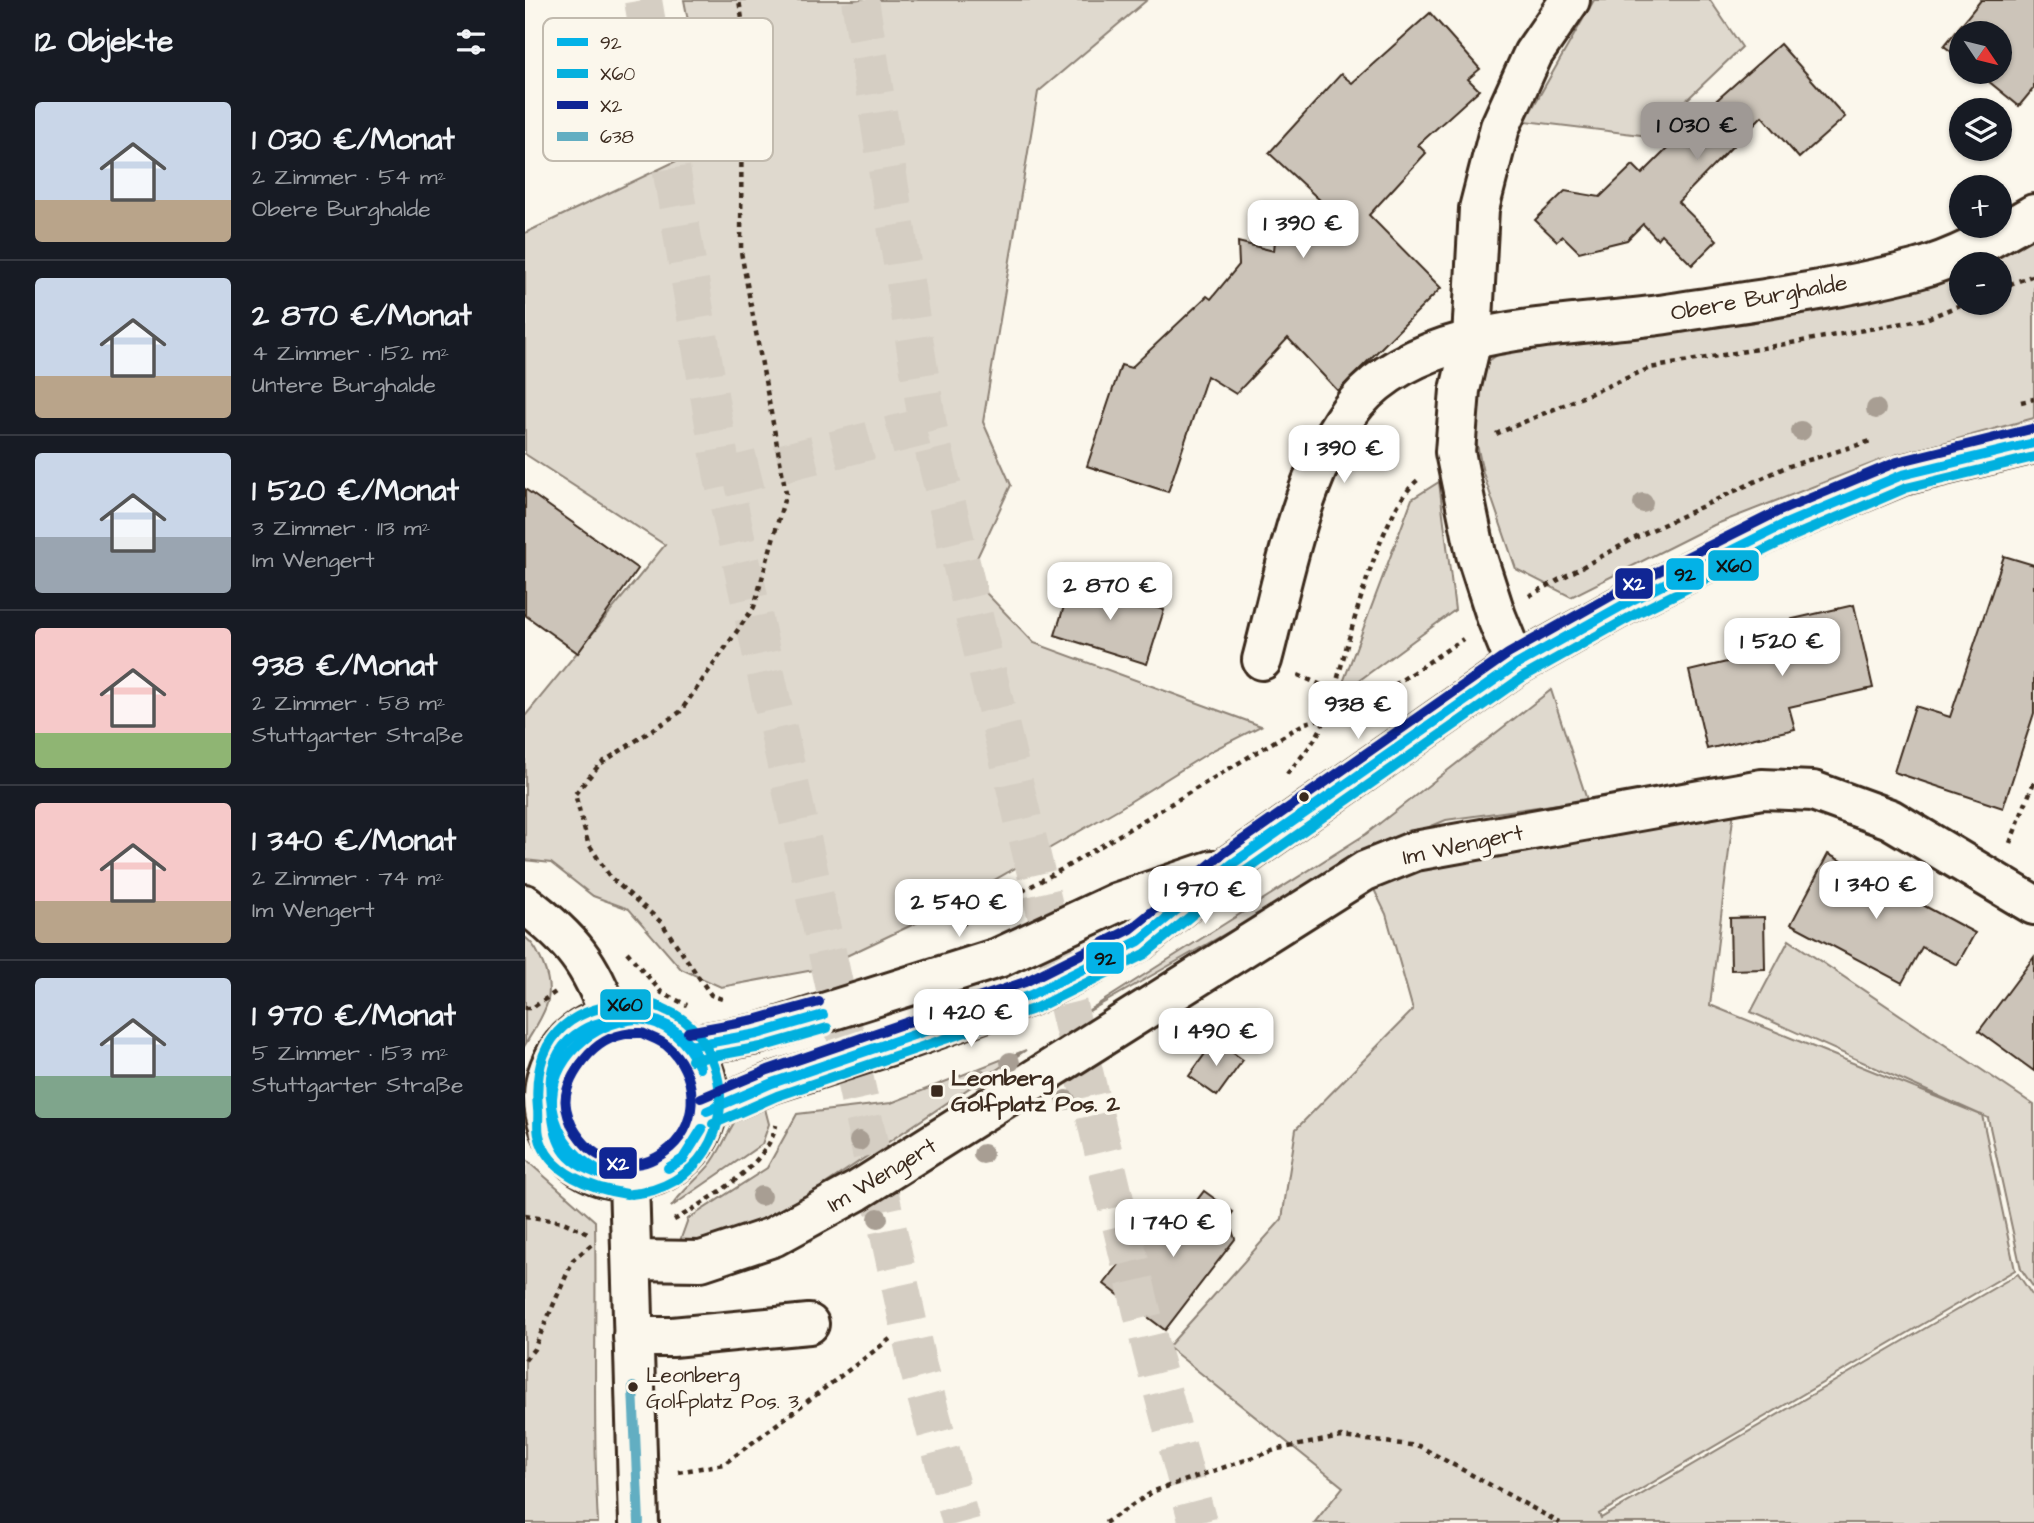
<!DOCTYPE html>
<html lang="de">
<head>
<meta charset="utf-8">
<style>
	body { margin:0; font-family:"Architects Daughter",sans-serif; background:#20242c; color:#f1f3f6; height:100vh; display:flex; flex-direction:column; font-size:26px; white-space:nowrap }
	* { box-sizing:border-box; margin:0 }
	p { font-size:23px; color:#9ea1a6 }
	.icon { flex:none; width:38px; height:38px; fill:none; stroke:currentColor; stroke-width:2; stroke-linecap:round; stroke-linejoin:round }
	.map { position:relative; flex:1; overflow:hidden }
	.details { display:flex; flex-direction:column; background:#171b24; width:525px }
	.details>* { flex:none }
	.needle { width:46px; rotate:125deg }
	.controls { position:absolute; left:1424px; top:21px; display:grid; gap:14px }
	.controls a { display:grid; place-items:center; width:63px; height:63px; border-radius:50%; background:#171b24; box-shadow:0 2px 5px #0004; font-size:35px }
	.price { position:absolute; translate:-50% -60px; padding:0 16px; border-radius:14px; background:#fff; color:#222; font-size:23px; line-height:46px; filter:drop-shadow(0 2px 4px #0008) }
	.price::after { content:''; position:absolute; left:50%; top:42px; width:21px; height:16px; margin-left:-10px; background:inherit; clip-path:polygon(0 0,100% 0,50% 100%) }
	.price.current { background:#9f9995; color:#111 }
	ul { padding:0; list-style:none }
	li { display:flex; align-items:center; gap:21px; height:175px; padding:0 35px }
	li+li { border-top:2px solid #363941 }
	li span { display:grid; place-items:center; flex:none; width:196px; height:140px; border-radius:7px; color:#555 }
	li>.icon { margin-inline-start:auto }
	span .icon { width:84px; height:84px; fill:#fffc; stroke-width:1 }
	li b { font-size:30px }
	h2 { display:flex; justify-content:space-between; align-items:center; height:84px; padding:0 35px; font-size:30px }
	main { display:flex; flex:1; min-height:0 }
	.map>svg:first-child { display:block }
</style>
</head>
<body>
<main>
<section class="details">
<h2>12 Objekte<svg class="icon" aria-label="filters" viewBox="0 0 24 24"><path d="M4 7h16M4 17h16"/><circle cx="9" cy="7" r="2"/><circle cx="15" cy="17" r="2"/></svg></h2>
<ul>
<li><span style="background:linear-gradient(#c9d6e8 70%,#b9a48a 0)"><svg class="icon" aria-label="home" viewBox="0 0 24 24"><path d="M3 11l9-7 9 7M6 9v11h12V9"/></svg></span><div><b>1 030 €/Monat</b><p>2 Zimmer · 54 m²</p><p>Obere Burghalde</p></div></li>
<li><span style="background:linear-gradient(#c9d6e8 70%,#b9a48a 0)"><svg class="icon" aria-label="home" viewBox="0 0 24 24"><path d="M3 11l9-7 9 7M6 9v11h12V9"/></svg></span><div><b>2 870 €/Monat</b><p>4 Zimmer · 152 m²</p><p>Untere Burghalde</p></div></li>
<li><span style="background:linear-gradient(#c9d6e8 60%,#9aa5b1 0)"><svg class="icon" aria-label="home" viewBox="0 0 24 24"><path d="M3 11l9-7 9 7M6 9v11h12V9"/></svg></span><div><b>1 520 €/Monat</b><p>3 Zimmer · 113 m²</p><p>Im Wengert</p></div></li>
<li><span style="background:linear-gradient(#f6c9c9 75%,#8fb573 0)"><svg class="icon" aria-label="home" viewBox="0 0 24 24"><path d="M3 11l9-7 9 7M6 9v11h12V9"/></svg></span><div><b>938 €/Monat</b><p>2 Zimmer · 58 m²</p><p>Stuttgarter Straße</p></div></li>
<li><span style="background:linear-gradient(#f6c9c9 70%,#b9a48a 0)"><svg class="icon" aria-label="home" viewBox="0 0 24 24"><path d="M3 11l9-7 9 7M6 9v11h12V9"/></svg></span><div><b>1 340 €/Monat</b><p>2 Zimmer · 74 m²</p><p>Im Wengert</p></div></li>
<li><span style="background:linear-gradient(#c9d6e8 70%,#7fa58c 0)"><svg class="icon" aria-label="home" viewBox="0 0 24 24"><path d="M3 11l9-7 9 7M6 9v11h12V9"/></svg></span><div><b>1 970 €/Monat</b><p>5 Zimmer · 153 m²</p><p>Stuttgarter Straße</p></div></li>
</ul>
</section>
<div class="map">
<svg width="1509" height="1523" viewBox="0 0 1509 1523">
	<rect width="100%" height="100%" fill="#fbf7ec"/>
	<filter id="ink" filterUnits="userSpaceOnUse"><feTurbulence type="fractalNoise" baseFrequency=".0143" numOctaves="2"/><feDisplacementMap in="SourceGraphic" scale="14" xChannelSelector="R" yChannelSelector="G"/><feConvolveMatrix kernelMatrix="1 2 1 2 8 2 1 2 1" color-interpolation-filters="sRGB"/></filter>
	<g filter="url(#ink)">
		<!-- green -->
		<g fill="#dfd9ce" stroke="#8d8276" stroke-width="2">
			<polygon points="159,0 622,0 513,92 458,422 486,485 444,575 509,643 736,726 688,750 595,808 410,914 294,969 196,987 156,969 104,909 68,896 26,863 0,860 0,716 140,545 0,454 0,233 187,144"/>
			<polygon points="1069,0 1185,0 1217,47 1124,136 1000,121"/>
			<polygon points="1509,230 1509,418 1356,460 1189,525 1046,597 991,569 958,473 944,406 962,362 992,342 1437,270 1437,303 1475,303 1475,264 1450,264"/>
			<polygon points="914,482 930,610 813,696 887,499"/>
			<polygon points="1026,690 1062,800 921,820 846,851 545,1022 841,834"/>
			<polygon points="1210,802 1185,1005 1456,1115 1226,1012 1264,940 1509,1105 1509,1288 1496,1269 1463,1118 1457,1115 1490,1270 1074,1514 1076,1518 1493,1274 1509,1298 1509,1523 789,1523 818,1487 643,1347 757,1219 771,1129 888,1010 861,914 840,871"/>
			<path d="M0 937C10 945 13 953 18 964 33 1000 17 1015 0 1045Z"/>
			<polygon points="501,1050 254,1215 189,1242 154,1244 163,1219 242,1168 272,1114 366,1103"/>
			<path d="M237 1097 244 1124 237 1144 146 1207C157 1190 175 1178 187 1162 207 1133 203 1118 237 1097Z"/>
			<path d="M0 1159 70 1221C72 1321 67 1423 73 1523H0Z"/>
		</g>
		<!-- building -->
		<g fill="#ccc4b9" stroke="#3b2a1e" stroke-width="2">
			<polygon points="1456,0 1509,0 1509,88 1494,106 1452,72 1475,72 1475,33 1437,33 1437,60 1419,46"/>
			<polygon points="905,13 955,69 943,79 954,90 893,145 901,153 844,215 916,288 813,391 763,338 711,394 682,376 643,492 562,466 596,365 606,368 682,296 686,299 714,265 713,242 749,251 751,229 813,217 744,153 816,74 827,83"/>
			<polygon points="1255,44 1320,117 1274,158 1237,116 1153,202 1192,240 1167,265 1136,234 1132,239 1118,224 1102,240 1054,252 1038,236 1032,241 1010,220 1040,191 1075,197 1108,165 1117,174 1184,107"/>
			<polygon points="0,489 113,569 53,653 0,615"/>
			<polygon points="1479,556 1509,565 1509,713 1478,808 1369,772 1390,706 1425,717"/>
			<polygon points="547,581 639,610 622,664 530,635"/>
			<polygon points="1329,605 1348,688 1264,707 1270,729 1182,749 1164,671 1248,651 1242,625"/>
			<polygon points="1303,854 1450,933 1432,965 1397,947 1377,983 1266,924"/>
			<polygon points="1239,917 1240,969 1206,970 1205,918"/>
			<polygon points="1509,957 1509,1071 1454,1031"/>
			<polygon points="690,1040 718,1060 692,1096 664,1076"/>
			<polygon points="679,1191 708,1212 703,1219 710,1239 640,1330 579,1284 638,1207 656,1221"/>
		</g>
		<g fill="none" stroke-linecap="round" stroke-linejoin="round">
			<!-- minor-tunnel -->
			<polyline stroke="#d5cec3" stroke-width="38" stroke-dasharray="38 19" stroke-linecap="butt" points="198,478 403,426"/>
			<!-- highway-tunnel -->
			<g stroke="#d5cec3" stroke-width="38" stroke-dasharray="38 19" stroke-linecap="butt">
				<polyline points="118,0 198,478 393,1367 436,1523"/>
				<polyline points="335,0 403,426 626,1349 673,1523"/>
			</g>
			<!-- minor casing -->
			<g stroke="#3b2a1e" stroke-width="44">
				<g id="minor">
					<path d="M737 660C759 578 776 470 831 403 897 324 1040 328 1134 315 1219 302 1306 291 1389 270 1432 259 1471 236 1509 214"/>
					<polyline points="991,665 971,616 951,554 930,452 935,390 947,339 954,209 975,127 1008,54 1045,0"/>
					<path d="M0 904C46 939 66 963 85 1018"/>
					<polyline points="104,1180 114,1523"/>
					<polyline points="108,1260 176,1261 248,1237 332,1191 840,871 890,851 1237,789 1288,791 1365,819 1509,905"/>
					<polyline points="108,1337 147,1337 284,1324"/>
				</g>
			</g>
			<!-- major casing -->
			<g stroke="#3b2a1e" stroke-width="44">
				<g id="major">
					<circle cx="101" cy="1098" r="82"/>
					<polyline points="165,1046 232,1034 473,958 593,902 688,870"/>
					<polyline points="182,1111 247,1083 369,1044 506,995 614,941 707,864 991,665 1109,599 1258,525 1377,475 1509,443"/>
				</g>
			</g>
			<!-- path -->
			<g stroke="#3b2a1e" stroke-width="4.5" stroke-dasharray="5 5" stroke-linecap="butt">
				<polyline points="1475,288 1509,275"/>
				<polyline points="1496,402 1509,399"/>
				<polyline points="971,434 1125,368 1401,319 1440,303"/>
				<polyline points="1004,596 1112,537 1261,467 1349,440"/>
				<polyline points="773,675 808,690"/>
				<path d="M762 774C777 756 793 739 801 717 820 662 851 512 894 479"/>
				<polyline points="1485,843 1509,782"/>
				<polyline points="436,925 541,867 780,723 801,717 817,720 938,639"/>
				<polyline points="102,952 137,993 162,1005"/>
				<polyline points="197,999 186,995 136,922 85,877 63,843 50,794 75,764 155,712 229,607 261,493 216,252 217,19 214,0"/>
				<polyline points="0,1008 7,1008 32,991"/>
				<polyline points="0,1216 38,1222 65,1234"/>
				<path d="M149 1220C183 1201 244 1164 251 1125"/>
				<polyline points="0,1360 9,1349 48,1260 67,1244"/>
				<polyline points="153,1472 199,1464 365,1339"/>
				<polyline points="580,1523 629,1491 753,1449 816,1437 894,1446 1035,1523"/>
			</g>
			<!-- minor -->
			<use href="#minor" stroke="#fbf7ec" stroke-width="38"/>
			<!-- major -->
			<use href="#major" stroke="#fbf7ec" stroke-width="38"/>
			<!-- bus-1 casing -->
			<g stroke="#fbf7ec" stroke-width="16">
				<g id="bus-1">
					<path d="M111 1019C141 1020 163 1042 175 1068"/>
					<path d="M111 1019C140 1017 169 1039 175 1068"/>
					<polyline points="165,1046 232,1034 298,1015"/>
					<path d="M27 1106C33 1141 53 1162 85 1177"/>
					<path d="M27 1106C29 1148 42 1166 85 1177"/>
					<path d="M27 1106C17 1047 56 1017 111 1019"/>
					<path d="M27 1106C25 1059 67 1022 111 1019"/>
					<polyline points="182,1111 247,1083 506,995 614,941 707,864 991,665 1109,599 1258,525 1377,475 1509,443"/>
					<polyline points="143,1168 158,1159 177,1129"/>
				</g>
			</g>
			<!-- bus-2 casing -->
			<g stroke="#fbf7ec" stroke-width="16">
				<g id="bus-2">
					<polyline points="167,1060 236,1047 302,1028"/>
					<polyline points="188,1124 252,1096 511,1008 620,954 715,875 998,677 1116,611 1264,538 1381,488 1509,457"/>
					<path d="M102 1194C69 1189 22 1174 14 1135 12 1127 14 1117 13 1109 6 1032 51 1001 123 1004 130 1004 137 1008 143 1011 167 1021 180 1041 189 1065 211 1128 171 1189 106 1194"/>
				</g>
			</g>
			<!-- bus-3 casing -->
			<g stroke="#fbf7ec" stroke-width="16">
				<g id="bus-3">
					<polyline points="163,1032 229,1020 294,1002"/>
					<path d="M117 1033C125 1037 135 1040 141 1045 173 1072 176 1121 145 1148 110 1178 68 1164 47 1126 43 1117 39 1105 41 1095 44 1079 54 1065 64 1054 78 1039 97 1032 117 1033Z"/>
					<polyline points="176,1098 243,1070 500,982 606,929 699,853 983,654 1102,587 1252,512 1372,462 1506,429"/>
				</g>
			</g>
			<!-- bus-4 casing -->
			<g stroke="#fbf7ec" stroke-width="16">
				<polyline id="bus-4" points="108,1387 114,1523"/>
			</g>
			<!-- bus-1 -->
			<use href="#bus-1" stroke="#03b2e7" stroke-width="10"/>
			<!-- bus-2 -->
			<use href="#bus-2" stroke="#06b0de" stroke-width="10"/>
			<!-- bus-3 -->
			<use href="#bus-3" stroke="#102694" stroke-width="10"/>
			<!-- bus-4 -->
			<use href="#bus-4" stroke="#62aec2" stroke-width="10"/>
		</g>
		<!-- trees -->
		<g fill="#a89e93">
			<circle cx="1351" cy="409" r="10"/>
			<circle cx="1276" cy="431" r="10"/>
			<circle cx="1118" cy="503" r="10"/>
			<circle cx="485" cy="1062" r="10"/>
			<circle cx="454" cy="1078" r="10"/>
			<circle cx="541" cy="1100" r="10"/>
			<circle cx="334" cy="1141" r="10"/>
			<circle cx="458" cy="1154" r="10"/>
			<circle cx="236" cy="1196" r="10"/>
			<circle cx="353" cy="1218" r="10"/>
		</g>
	</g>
	<!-- markers -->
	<g fill="#3b2a1e" stroke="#fbf7ec" stroke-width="2.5">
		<circle cx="779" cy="797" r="6"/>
		<rect x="405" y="1084" width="14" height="14" rx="3.5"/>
		<circle cx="108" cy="1387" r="6"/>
	</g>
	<g text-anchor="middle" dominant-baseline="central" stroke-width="7" stroke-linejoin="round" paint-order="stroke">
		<!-- bus labels -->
		<g font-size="21" fill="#3b2a1e" stroke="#fbf7ec" text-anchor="start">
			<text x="121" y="1375">Leonberg<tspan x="121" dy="26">Golfplatz Pos. 3</tspan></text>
		</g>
		<!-- street labels -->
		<g font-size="23" fill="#3b2a1e" stroke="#fbf7ec">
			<text transform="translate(1234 298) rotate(-10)">Obere Burghalde</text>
			<text transform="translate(938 845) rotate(-12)">Im Wengert</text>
			<text transform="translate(357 1175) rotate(-31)">Im Wengert</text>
		</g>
		<!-- poi labels -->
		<g font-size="23" font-weight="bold" fill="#3b2a1e" stroke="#fbf7ec" text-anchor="start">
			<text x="426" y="1078">Leonberg<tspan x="426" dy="26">Golfplatz Pos. 2</tspan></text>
		</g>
	</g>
	<!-- legend -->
	<rect x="18" y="18" width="230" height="143" rx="10" fill="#fbf7ec" stroke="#c1baae" stroke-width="2"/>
	<rect x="32" y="38" width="31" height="8" fill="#03b2e7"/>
	<rect x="32" y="69" width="31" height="9" fill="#06b0de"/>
	<rect x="32" y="101" width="31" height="8" fill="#102694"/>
	<rect x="32" y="132" width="31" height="9" fill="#62aec2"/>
	<g font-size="19" fill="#3b2a1e">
		<text x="75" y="49">92</text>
		<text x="75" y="80">X60</text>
		<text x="75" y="112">X2</text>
		<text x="75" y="143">638</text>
	</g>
	<g stroke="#fbf7ec" stroke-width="2.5">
		<rect x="1182" y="549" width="53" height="33" rx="7" fill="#06b0de"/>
		<rect x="1140" y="557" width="40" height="34" rx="7" fill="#03b2e7"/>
		<rect x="1089" y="567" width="40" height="33" rx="7" fill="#102694"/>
		<rect x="560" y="941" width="40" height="34" rx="7" fill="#03b2e7"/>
		<rect x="74" y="988" width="53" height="33" rx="7" fill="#06b0de"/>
		<rect x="73" y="1146" width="40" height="34" rx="7" fill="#102694"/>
	</g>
	<g font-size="19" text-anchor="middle" font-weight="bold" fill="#fff">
		<text x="1109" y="590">X2</text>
		<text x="93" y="1170">X2</text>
	</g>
	<g font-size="19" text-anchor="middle" font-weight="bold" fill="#111">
		<text x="1209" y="572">X60</text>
		<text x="1160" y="581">92</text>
		<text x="580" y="965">92</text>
		<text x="100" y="1011">X60</text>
	</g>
</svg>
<div class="controls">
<a><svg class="needle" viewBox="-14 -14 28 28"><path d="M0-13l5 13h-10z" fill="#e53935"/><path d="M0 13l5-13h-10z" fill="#9ea1a6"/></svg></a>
<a><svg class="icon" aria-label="layers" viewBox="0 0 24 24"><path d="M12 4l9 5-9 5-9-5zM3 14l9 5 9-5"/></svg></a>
<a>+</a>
<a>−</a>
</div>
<b class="price current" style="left:1172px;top:162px">1 030 €</b>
<b class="price" style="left:778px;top:260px">1 390 €</b>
<b class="price" style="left:819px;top:485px">1 390 €</b>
<b class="price" style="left:585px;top:622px">2 870 €</b>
<b class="price" style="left:1257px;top:678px">1 520 €</b>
<b class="price" style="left:833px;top:741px">938 €</b>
<b class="price" style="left:1351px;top:921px">1 340 €</b>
<b class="price" style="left:680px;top:926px">1 970 €</b>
<b class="price" style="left:434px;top:939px">2 540 €</b>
<b class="price" style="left:446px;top:1049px">1 420 €</b>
<b class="price" style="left:691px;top:1068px">1 490 €</b>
<b class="price" style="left:648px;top:1259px">1 740 €</b>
</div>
</main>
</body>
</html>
